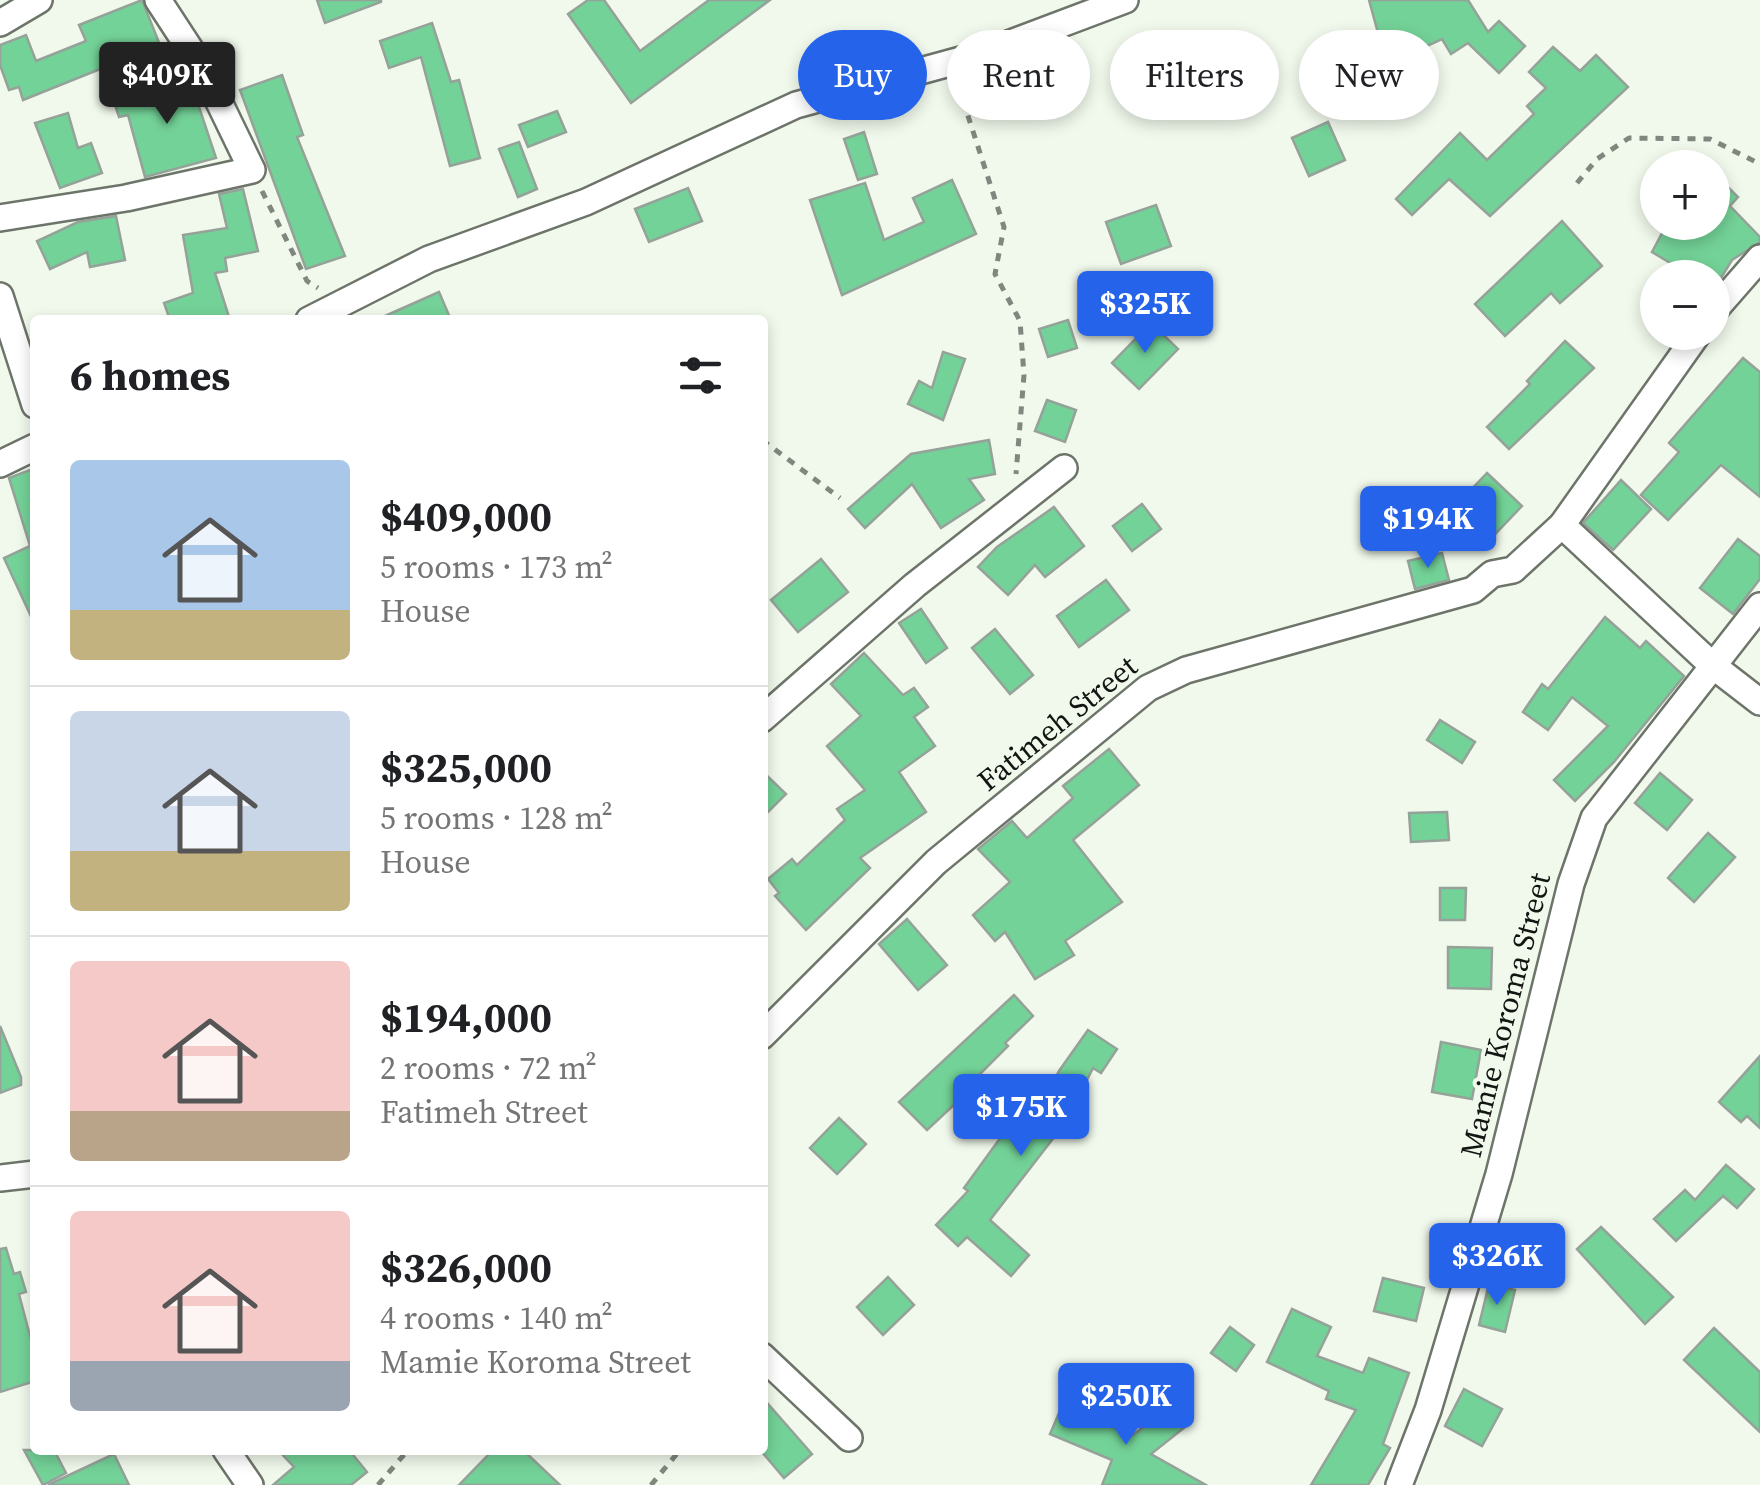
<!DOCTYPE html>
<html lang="en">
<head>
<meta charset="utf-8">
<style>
	body { margin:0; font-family:"Source Serif 4",serif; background:#f2f2f2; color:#202124; height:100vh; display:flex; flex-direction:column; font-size:38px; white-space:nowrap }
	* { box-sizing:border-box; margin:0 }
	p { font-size:32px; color:#757577 }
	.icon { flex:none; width:55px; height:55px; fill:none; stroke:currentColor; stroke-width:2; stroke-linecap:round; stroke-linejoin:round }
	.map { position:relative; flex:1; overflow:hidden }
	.drawer { position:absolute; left:30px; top:315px; width:738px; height:1140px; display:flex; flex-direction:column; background:#fff; border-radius:10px; box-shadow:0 5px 15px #0003 }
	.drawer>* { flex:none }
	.banner { position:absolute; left:798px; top:30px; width:812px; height:90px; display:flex; gap:20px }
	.tools { position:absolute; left:1640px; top:150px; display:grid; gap:20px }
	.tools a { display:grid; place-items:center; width:90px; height:90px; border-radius:50%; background:#fff; box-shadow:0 5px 15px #0003; font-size:50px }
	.price { position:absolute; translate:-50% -85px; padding:0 22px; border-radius:10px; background:#2563eb; color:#fff; font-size:32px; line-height:65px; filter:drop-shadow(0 2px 5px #0008) }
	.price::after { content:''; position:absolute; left:50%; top:60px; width:30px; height:22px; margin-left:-15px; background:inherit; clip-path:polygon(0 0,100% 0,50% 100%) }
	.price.on { background:#222; color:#fff }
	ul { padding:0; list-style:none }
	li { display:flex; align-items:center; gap:30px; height:250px; padding:0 40px }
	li+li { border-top:2px solid #e0e0e0 }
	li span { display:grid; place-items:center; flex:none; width:280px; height:200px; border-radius:10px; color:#555 }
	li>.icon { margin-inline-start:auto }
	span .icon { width:120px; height:120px; fill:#fffc; stroke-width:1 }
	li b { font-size:42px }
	h2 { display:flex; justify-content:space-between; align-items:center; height:120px; padding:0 40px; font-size:42px }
	.tag { padding:0 35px; border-radius:45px; background:#fff; box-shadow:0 5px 15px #0003; font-size:35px; line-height:90px }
	.tag.on { background:#2563eb; color:#fff }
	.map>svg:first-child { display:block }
</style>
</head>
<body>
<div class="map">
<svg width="1760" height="1485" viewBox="0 0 1760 1485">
	<rect width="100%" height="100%" fill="#f1f9ec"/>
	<!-- building -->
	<g fill="#73d297" stroke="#95a299" stroke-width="2.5">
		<polygon points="142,0 160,45 23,100 19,87 9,90 0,65 0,45 26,35 36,61 86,41 79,25"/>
		<polygon points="317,0 381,0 381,2 325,23"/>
		<polygon points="588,0 604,0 640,51 709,0 770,0 631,103 568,14"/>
		<polygon points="1369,0 1468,0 1488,32 1499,21 1525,46 1499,73 1468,43 1451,54 1442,39 1394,61 1401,74 1376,87 1379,94 1346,112 1329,78 1370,58 1361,42 1378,33"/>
		<polygon points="432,23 451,82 459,80 480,158 450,166 421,57 389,68 380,41"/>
		<polygon points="1553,47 1580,71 1596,55 1628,87 1490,216 1449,179 1412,215 1396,199 1460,133 1487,160 1534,114 1527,106 1546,88 1529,72"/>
		<polygon points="282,75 303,135 297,137 345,256 306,269 240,90"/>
		<polygon points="189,77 216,158 145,177 128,115 119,117 113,99"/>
		<polygon points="557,111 566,132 528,147 519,125"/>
		<polygon points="68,113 78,148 91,143 102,173 60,188 35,123"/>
		<polygon points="1328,122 1345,160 1309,176 1292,138"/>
		<polygon points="864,132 877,174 858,180 844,139"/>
		<polygon points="519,142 537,189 518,197 499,149"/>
		<polygon points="1712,171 1738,197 1730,206 1760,237 1760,242 1732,260 1721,278 1663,278 1675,266 1652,252 1668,222 1712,222"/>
		<polygon points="952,180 976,234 842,295 810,200 865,183 884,240 924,222 913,198"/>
		<polygon points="688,188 702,221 649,242 635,209"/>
		<polygon points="243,189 258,251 225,258 227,271 215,273 230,320 170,320 164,303 193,293 183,235 227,228 219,194"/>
		<polygon points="1156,205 1171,246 1121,264 1106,222"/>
		<polygon points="116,216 125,260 90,267 87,252 50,269 37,241 78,222"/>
		<polygon points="1562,221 1602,266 1560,303 1551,293 1505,336 1475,304"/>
		<polygon points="439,292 451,320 376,320"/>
		<polygon points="1068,320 1077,348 1048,357 1039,329"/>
		<polygon points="1151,323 1178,349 1139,389 1112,363"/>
		<polygon points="1565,341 1594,368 1509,449 1487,427 1530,384 1527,381"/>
		<polygon points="943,352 965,359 943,420 908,404 919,381 932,388"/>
		<polygon points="1743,358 1760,372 1760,497 1721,465 1668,520 1641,495 1679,452 1669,443"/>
		<polygon points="1047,400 1076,410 1065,442 1035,431"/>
		<polygon points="989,440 995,474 969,479 984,500 941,528 912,484 865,528 848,509 911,454"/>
		<polygon points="35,468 35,625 4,558 30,546 9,478"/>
		<polygon points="1487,473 1522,506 1481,549 1446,516"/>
		<polygon points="1621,480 1651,509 1613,550 1583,523"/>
		<polygon points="1142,504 1161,529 1132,551 1113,526"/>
		<polygon points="1054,507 1084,546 1045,577 1035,565 1008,595 978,567 997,547"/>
		<polygon points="1738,539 1760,556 1760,579 1733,614 1700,588"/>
		<polygon points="1442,553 1449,580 1415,589 1408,561"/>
		<polygon points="821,559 848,592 798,632 771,600"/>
		<polygon points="1106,580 1129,610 1079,647 1057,616"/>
		<polygon points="921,609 947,648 926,663 899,623"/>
		<polygon points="1605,617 1640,648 1646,641 1684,676 1614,762 1575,801 1554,780 1608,726 1572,697 1548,730 1523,712 1542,684 1548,689"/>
		<polygon points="995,629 1033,675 1010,694 972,648"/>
		<polygon points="864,653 903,695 914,688 928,707 914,717 935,746 899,772 926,812 860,858 870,868 806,930 775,896 779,893 768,879 792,859 797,865 845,820 837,809 865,790 827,746 861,716 831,684"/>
		<polygon points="1440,720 1475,742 1462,763 1427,740"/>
		<polygon points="1109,749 1139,785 1073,840 1122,902 1065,941 1074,955 1035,979 1005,932 995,941 973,915 1010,882 978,849 1012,821 1027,838 1073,798 1063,786"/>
		<polygon points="762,771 786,794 762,818"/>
		<polygon points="1660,773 1692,800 1667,830 1635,803"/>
		<polygon points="1447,812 1449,840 1411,842 1409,813"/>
		<polygon points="1708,833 1735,857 1694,902 1668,878"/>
		<polygon points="1440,888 1466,888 1465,920 1440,920"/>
		<polygon points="907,919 947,965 918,990 879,944"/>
		<polygon points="1448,947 1492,948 1491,989 1448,988"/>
		<polygon points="1014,995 1033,1016 1005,1043 1008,1046 968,1086 971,1089 927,1130 899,1102"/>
		<polygon points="0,1026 21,1077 21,1085 0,1093"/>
		<polygon points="1088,1030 1117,1049 1101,1073 1093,1068 1065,1123 990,1220 1029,1255 1011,1276 967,1237 958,1246 936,1225 968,1191 964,1188 1006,1130 1016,1137 1034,1112 1038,1114 1059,1071"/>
		<polygon points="1441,1042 1481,1050 1472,1099 1432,1092"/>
		<polygon points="1760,1056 1760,1128 1747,1116 1741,1122 1719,1102"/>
		<polygon points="839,1118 866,1144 837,1174 810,1148"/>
		<polygon points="1726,1165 1754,1189 1737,1208 1723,1196 1676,1241 1654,1219 1685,1190 1695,1200"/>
		<polygon points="1601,1227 1673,1297 1645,1324 1577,1249"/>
		<polygon points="6,1248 14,1274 20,1272 26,1292 19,1294 35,1355 35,1381 0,1392 0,1249"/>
		<polygon points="888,1277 914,1305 883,1335 857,1307"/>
		<polygon points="1383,1278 1424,1288 1416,1321 1374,1311"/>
		<polygon points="1489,1284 1515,1290 1505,1332 1479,1325"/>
		<polygon points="1292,1309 1331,1327 1317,1356 1363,1373 1369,1358 1409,1373 1383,1444 1390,1448 1368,1485 1311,1485 1356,1410 1326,1399 1329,1391 1267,1362"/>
		<polygon points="1230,1327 1254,1345 1236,1371 1211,1353"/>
		<polygon points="1714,1328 1760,1372 1760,1432 1684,1360"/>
		<polygon points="1464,1389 1502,1409 1482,1446 1445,1426"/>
		<polygon points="762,1397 812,1454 784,1478 762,1452"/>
		<polygon points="1062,1406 1133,1435 1169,1407 1185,1427 1151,1454 1206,1485 1102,1485 1112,1460 1050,1434"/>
		<polygon points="24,1450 54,1450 66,1473 43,1485"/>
		<polygon points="278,1450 349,1450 367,1472 351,1485 273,1485 294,1467"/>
		<polygon points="493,1450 523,1450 560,1485 459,1485"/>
		<polygon points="114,1454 129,1485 48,1485"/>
	</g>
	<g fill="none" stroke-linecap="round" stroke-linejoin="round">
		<!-- minor casing -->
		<g stroke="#6d7469" stroke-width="30">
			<g id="minor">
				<polyline points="0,23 39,0"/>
				<polyline points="0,218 126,198 252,170 203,69 158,0"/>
				<polyline points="0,296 35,405"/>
				<polyline points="1712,313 1760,258"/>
				<polyline points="309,320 429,259 586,202 796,105 979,55 1125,0"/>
				<polyline points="0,464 35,447"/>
				<polyline points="1562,525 1712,665 1760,702"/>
				<polyline points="762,719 915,585 1064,468"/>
				<polyline points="762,1036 936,862 1148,688 1186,670 1473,590 1492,574 1513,570 1562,525 1699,332"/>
				<polyline points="0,1178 35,1174"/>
				<polyline points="762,1356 849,1438"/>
				<polyline points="226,1450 250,1485"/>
				<polyline points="1399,1485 1428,1410 1499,1174 1571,884 1594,818 1760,606"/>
			</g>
		</g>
		<!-- path -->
		<g stroke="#81867e" stroke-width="5" stroke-dasharray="8 8" stroke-linecap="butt">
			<polyline points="958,85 1004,227 995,274 1020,321 1024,375 1016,474"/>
			<polyline points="1577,183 1597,159 1629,138 1710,139 1760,164"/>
			<polyline points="262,191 307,281 318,288"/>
			<polyline points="762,440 840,498"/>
			<polyline points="378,1485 408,1450"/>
			<polyline points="651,1485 680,1450"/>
		</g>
		<!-- minor -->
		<use href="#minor" stroke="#fff" stroke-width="25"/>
	</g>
	<g text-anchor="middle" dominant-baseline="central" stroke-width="8" stroke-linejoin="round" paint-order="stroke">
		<!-- street labels -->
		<g font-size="30" fill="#121511" stroke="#f1f9ec">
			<text transform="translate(1057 723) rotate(-39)">Fatimeh Street</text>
			<text transform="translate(1505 1015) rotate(-76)">Mamie Koroma Street</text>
		</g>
	</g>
</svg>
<div class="tools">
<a>+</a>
<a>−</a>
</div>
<b class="price on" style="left:167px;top:127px">$409K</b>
<b class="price" style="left:1145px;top:356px">$325K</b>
<b class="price" style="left:1428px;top:571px">$194K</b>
<b class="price" style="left:1021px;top:1159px">$175K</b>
<b class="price" style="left:1497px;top:1308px">$326K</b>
<b class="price" style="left:1126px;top:1448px">$250K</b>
<div class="banner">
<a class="tag on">Buy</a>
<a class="tag">Rent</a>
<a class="tag">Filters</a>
<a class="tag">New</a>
</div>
<section class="drawer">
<h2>6 homes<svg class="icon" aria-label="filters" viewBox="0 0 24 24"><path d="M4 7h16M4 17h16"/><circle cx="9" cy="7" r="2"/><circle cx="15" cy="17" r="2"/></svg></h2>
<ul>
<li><span style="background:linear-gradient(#a9c7e8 75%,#c2b280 0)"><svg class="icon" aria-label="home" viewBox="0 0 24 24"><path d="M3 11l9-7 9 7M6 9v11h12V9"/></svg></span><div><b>$409,000</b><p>5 rooms · 173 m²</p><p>House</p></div></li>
<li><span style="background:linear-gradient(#c9d6e8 70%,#c2b280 0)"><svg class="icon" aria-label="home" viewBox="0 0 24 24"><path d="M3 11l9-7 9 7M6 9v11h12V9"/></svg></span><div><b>$325,000</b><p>5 rooms · 128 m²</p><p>House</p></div></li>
<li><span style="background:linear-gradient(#f6c9c9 75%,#b9a48a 0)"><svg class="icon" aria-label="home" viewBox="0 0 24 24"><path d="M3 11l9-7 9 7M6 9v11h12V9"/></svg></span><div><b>$194,000</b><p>2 rooms · 72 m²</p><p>Fatimeh Street</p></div></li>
<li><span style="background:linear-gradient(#f6c9c9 75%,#9aa5b1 0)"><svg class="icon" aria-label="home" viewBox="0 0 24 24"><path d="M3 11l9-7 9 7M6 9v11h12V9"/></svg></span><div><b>$326,000</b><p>4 rooms · 140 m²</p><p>Mamie Koroma Street</p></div></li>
</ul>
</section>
</div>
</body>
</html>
